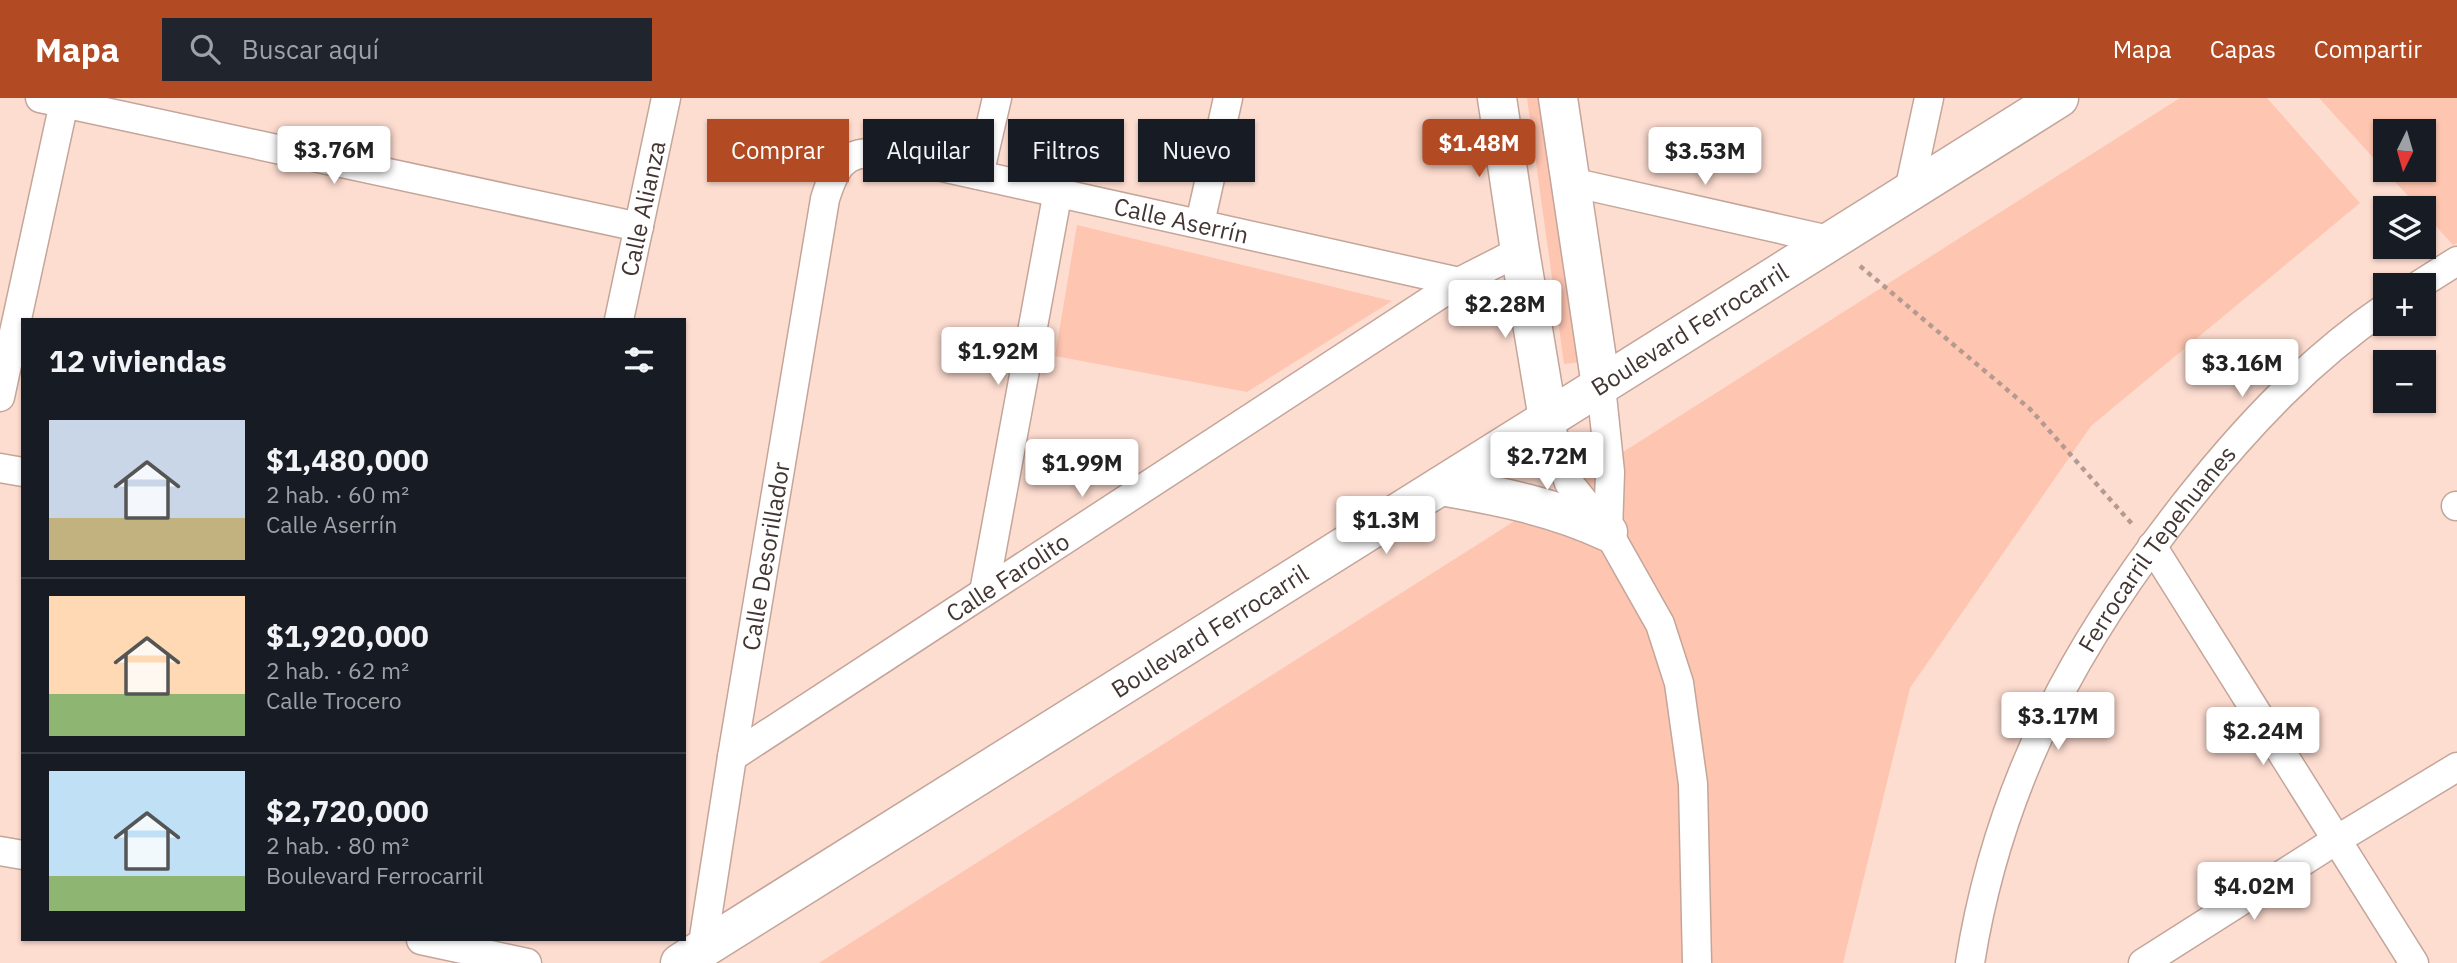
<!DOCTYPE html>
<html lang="es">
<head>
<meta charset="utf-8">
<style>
	body { margin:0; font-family:"IBM Plex Sans",sans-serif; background:#20242c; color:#f1f3f6; height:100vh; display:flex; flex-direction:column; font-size:26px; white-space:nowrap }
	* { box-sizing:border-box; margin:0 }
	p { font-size:23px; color:#9ea1a6 }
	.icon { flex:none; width:38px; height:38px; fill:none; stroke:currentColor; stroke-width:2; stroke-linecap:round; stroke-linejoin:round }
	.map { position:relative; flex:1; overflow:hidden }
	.side { position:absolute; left:21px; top:220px; width:665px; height:623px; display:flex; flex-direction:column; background:#171b24; border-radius:0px; box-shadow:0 2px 5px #0004 }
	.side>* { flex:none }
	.banner { position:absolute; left:707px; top:21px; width:665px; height:63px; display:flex; gap:14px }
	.needle { width:46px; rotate:185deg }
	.buttons { position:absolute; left:2373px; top:21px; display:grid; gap:14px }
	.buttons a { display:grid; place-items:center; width:63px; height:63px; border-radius:0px; background:#171b24; box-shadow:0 2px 5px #0004; font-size:35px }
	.price { position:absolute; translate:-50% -60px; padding:0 16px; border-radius:7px; background:#fff; color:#222; font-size:23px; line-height:46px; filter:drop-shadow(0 2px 4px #0008) }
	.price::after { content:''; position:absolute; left:50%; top:42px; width:21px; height:16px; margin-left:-10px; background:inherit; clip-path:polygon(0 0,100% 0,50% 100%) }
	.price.on { background:#b24b23; color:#fff }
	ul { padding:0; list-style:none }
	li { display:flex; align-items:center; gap:21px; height:175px; padding:0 28px }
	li+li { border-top:2px solid #363941 }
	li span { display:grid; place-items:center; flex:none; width:196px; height:140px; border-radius:0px; color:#555 }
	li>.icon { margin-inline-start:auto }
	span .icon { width:84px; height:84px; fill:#fffc; stroke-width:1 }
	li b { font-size:30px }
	h2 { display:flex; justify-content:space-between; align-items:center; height:84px; padding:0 28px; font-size:30px }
	.tag { padding:0 24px; border-radius:0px; background:#171b24; box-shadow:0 2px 5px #0004; font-size:24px; line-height:63px }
	.tag.on { background:#b24b23; color:#fff }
	header { display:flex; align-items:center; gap:42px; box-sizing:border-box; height:98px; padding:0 35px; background:#b24b23; color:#fff }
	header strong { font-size:33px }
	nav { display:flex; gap:38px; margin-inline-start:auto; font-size:24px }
	.search { width:490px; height:63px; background:#20242c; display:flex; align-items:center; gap:18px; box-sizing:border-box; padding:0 24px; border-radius:0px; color:#9ea1a6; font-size:26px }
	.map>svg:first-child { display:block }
</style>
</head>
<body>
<header>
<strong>Mapa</strong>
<div class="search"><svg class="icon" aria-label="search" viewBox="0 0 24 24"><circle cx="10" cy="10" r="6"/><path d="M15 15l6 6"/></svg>Buscar aquí</div>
<nav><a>Mapa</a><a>Capas</a><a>Compartir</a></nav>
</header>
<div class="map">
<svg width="2457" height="865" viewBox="0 0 2457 865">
	<rect width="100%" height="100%" fill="#feddd1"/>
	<!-- green -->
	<g fill="#fec5b0" fill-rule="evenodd">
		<polygon points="1527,0 1544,0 1581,264 1564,266"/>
		<polygon points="2180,0 2267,0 2360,105 2091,328 1910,590 1843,865 819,865"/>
		<path d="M2319 0H2457V145L2453 147 2424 115V110H2419ZM2385 33H2424V72H2385Z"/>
		<polygon points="1077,127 1392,203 1247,294 1055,258"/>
	</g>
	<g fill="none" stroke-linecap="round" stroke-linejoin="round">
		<!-- minor casing -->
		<g stroke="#c4a59a" stroke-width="31">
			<g id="minor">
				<polyline points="40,0 639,129"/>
				<polyline points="979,77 997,0"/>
				<polyline points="1571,84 1829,142"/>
				<polyline points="1909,93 1929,0"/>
				<polyline points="1200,125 1228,0"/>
				<polyline points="2419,187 2457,163"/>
				<path id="s1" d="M619 222 666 0"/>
				<polyline points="1601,288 1610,374 1608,434"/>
				<polyline points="0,299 65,0"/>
				<polyline points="1548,321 1569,385 1608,434 1660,526 1679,585 1693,686 1697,865"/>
				<polyline points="0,370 23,374"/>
				<polyline points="2456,408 2457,408"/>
				<polyline points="2152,448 2414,865"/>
				<polyline points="984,494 1058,93"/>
				<path id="s2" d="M732 659 1459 184"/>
				<polyline points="0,753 23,757"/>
				<polyline points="421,842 527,865"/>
				<path id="s3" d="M702 852 732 659 825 101C835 69 843 53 879 55L1459 184 1520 153"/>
				<path id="s4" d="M1970 865C1999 682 2078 540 2192 397 2248 327 2310 261 2385 210"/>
				<polyline points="2143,865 2338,741 2457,669"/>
			</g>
		</g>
		<!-- secondary casing -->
		<g stroke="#c4a59a" stroke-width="41">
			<g id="secondary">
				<polyline points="1497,0 1520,153 1548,321"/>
				<polyline points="1558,0 1601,288"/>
				<path d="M1441 388C1499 398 1555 409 1608 434"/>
				<path id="s5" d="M680 865C1140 578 1598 287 2059 0"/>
			</g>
		</g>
		<!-- path -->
		<polyline stroke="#b49b92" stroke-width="4.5" stroke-dasharray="5 5" stroke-linecap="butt" points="1860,168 2030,311 2132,426"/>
		<!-- minor -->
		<use href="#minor" stroke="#fff" stroke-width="28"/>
		<!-- secondary -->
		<use href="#secondary" stroke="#fff" stroke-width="38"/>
	</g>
	<g text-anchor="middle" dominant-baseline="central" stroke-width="5" stroke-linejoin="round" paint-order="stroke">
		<!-- street labels -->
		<g font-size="24" fill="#433632" stroke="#fff">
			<text stroke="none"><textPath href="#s1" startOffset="114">Calle Alianza</textPath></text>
			<text stroke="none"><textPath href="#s3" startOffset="1150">Calle Aserrín</textPath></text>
			<text stroke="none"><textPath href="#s5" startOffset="1192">Boulevard Ferrocarril</textPath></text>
			<text stroke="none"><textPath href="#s4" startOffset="460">Ferrocarril Tepehuanes</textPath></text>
			<text stroke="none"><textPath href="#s3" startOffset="399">Calle Desorillador</textPath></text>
			<text stroke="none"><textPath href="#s2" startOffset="329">Calle Farolito</textPath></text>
			<text stroke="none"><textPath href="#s5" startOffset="625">Boulevard Ferrocarril</textPath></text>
		</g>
	</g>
</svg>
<div class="buttons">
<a><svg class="needle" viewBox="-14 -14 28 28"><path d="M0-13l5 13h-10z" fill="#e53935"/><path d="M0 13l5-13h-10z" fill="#9ea1a6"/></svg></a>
<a><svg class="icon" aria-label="layers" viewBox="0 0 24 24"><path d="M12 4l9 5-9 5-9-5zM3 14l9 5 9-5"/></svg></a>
<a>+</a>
<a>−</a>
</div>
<b class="price on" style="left:1479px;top:81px">$1.48M</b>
<b class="price" style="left:334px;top:88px">$3.76M</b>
<b class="price" style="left:1705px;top:89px">$3.53M</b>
<b class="price" style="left:1505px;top:242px">$2.28M</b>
<b class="price" style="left:998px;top:289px">$1.92M</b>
<b class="price" style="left:2242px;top:301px">$3.16M</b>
<b class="price" style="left:1547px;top:394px">$2.72M</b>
<b class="price" style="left:1082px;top:401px">$1.99M</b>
<b class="price" style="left:1386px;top:458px">$1.3M</b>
<b class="price" style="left:2058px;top:654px">$3.17M</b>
<b class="price" style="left:2263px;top:669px">$2.24M</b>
<b class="price" style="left:2254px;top:824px">$4.02M</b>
<div class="banner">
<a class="tag on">Comprar</a>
<a class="tag">Alquilar</a>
<a class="tag">Filtros</a>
<a class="tag">Nuevo</a>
</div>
<section class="side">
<h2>12 viviendas<svg class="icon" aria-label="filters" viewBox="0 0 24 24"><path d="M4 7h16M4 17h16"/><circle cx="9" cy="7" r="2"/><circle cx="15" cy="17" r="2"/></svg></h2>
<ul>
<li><span style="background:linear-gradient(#c9d6e8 70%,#c2b280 0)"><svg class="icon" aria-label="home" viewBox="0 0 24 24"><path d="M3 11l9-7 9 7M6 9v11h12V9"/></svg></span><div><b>$1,480,000</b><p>2 hab. · 60 m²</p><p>Calle Aserrín</p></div></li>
<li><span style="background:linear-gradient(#ffd9b3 70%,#8fb573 0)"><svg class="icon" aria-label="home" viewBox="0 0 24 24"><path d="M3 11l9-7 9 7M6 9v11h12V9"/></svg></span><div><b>$1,920,000</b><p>2 hab. · 62 m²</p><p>Calle Trocero</p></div></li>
<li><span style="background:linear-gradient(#bfe0f5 75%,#8fb573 0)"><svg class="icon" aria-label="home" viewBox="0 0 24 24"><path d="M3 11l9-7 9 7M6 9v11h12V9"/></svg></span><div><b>$2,720,000</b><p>2 hab. · 80 m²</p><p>Boulevard Ferrocarril</p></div></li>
</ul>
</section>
</div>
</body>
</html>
